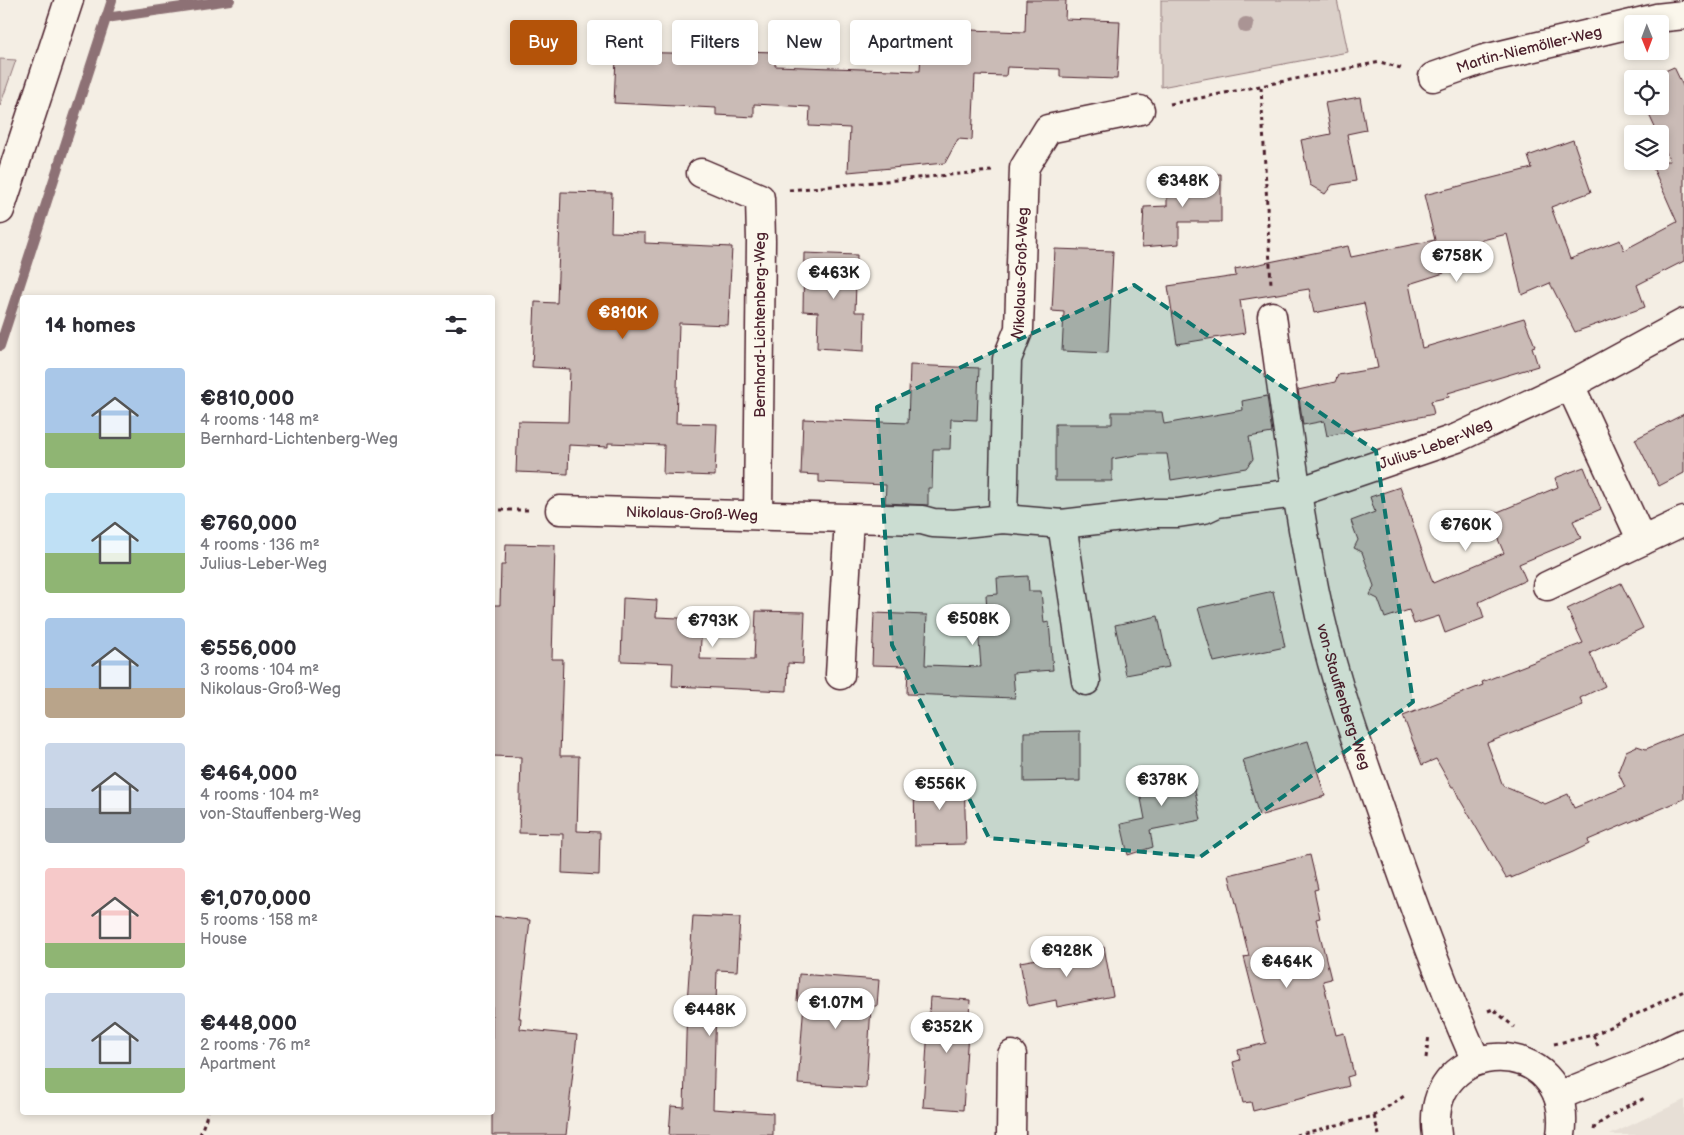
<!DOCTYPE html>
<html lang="en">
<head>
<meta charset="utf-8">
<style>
	body { margin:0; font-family:"Balsamiq Sans",sans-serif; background:#f2f2f3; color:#2b2b33; height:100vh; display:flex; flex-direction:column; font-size:19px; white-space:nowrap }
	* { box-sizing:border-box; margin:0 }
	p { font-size:16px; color:#7c7c81 }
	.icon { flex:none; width:28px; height:28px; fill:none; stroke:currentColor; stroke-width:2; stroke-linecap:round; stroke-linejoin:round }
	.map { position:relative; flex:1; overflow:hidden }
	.sheet { position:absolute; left:20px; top:295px; width:475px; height:820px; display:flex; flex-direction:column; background:#fff; border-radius:5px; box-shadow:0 2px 8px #0003 }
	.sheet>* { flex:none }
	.top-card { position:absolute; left:510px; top:20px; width:475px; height:45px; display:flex; gap:10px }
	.needle { width:32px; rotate:179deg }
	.controls { position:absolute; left:1624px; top:15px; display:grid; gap:10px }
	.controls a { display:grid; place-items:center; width:45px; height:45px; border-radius:5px; background:#fff; box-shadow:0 2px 8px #0003; font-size:25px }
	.price { position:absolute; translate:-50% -42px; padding:0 11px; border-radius:18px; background:#fff; color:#222; font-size:16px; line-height:32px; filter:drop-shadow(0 1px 2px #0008) }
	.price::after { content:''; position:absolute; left:50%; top:30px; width:15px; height:11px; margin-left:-8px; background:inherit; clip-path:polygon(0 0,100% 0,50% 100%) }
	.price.current { background:#b45309; color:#fff }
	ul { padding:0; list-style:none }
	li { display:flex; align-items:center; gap:15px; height:125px; padding:0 25px }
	li span { display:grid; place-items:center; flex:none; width:140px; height:100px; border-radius:5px; color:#555 }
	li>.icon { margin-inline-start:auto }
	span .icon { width:60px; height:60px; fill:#fffc; stroke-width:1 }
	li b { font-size:21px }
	h2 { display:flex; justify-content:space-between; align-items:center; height:60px; padding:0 25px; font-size:21px }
	.tag { padding:0 18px; border-radius:5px; background:#fff; box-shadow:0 2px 8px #0003; font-size:18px; line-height:45px }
	.tag.current { background:#b45309; color:#fff }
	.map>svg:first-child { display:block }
</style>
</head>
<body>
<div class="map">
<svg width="1684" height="1135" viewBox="0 0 1684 1135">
	<rect width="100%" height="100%" fill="#f4eee4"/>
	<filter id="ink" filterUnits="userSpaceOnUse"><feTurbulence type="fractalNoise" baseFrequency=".02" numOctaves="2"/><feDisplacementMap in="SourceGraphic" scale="10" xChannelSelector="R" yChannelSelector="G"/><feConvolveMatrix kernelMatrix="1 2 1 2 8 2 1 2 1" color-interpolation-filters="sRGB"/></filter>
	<g filter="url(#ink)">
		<!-- built -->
		<polygon fill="#e7dfd6" points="1684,1100 1684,1135 1610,1135"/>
		<!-- green -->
		<g fill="#dbd0c9" stroke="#92787a">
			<polygon points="1161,0 1337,0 1348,52 1161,87"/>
			<polygon points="0,59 16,60 0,106"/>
		</g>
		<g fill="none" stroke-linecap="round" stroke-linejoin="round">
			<!-- stream -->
			<g stroke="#8d7174" stroke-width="10">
				<polyline points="106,18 230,0"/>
				<polyline points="0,346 112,0"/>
			</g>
		</g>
		<!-- building -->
		<g fill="#cabbb6" stroke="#4a1f2b">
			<polygon points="1026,0 1066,0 1065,19 1120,21 1117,79 1060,77 1060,69 1007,67 1006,76 975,75 972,140 958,139 945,163 848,172 850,128 809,126 810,107 754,104 754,117 716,115 716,108 614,103 616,58 620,58 620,52 720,54 720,52 740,52 740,51 776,52 775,66 920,71 921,51 969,53 970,30 1025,32"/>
			<polygon points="1674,67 1684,88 1684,261 1637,285 1645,307 1575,332 1550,283 1522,295 1507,234 1438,251 1444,273 1409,284 1422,348 1524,318 1535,346 1532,347 1538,366 1448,393 1449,397 1431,401 1434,414 1327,436 1324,421 1303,425 1298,390 1335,382 1338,375 1378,368 1364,303 1314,313 1309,289 1240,300 1245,333 1177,344 1168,286 1236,276 1235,269 1348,246 1351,257 1435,240 1424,195 1532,168 1528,156 1573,140 1591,192 1551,207 1570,259 1620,240 1624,250 1677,222 1650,161 1670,161 1660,139 1660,134 1658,134 1645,106 1660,106 1660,79 1647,79"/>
			<polygon points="1360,97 1366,130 1347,134 1356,181 1332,185 1325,194 1310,185 1301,140 1331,134 1325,103"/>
			<polygon points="1221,174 1221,222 1179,222 1179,244 1142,247 1144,207 1167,206 1167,175"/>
			<polygon points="561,192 612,193 611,232 645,233 645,243 732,247 728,325 679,323 676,423 717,424 715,476 663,474 664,445 608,443 608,447 569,445 568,474 516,472 518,421 568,422 570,369 532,367 535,302 557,303"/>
			<polygon points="1055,249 1113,251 1108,353 1062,351 1064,312 1052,311"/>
			<polygon points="804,253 857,255 855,312 865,312 864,351 817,348 818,312 803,311"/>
			<polygon points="910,365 979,368 977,420 951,419 950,449 933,449 932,488 928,488 928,505 885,503 886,485 819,482 819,475 801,474 803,419 908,423"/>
			<polygon points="1267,396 1272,433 1249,437 1253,459 1246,468 1171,480 1167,454 1142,454 1112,459 1112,481 1055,481 1055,424 1112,424 1112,412 1162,412 1164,424 1243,410 1242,401"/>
			<polygon points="1684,414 1684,473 1659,486 1635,439"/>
			<polygon points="1584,467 1601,509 1573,521 1581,538 1519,564 1526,580 1479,602 1484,618 1445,633 1439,616 1414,624 1409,610 1385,618 1378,599 1370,595 1374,586 1362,552 1354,548 1358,540 1351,521 1375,512 1370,497 1400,487 1433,583 1504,553 1488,516 1558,487 1555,478"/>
			<polygon points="506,544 555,545 552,659 563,659 560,756 579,756 577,831 600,832 599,875 562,873 563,834 519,833 521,757 492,756 492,605 500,605 501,565 505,565"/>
			<polygon points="1028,576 1029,591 1041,591 1044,623 1049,622 1053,670 1013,673 1015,698 907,694 908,666 872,665 874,613 927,615 925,665 981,667 978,628 988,626 986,595 998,594 997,578"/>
			<polygon points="1621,583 1643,628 1590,653 1605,686 1580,698 1583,705 1487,743 1503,786 1545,804 1568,794 1574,808 1625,787 1618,772 1626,751 1637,746 1646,749 1684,733 1684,799 1588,840 1589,844 1573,852 1511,878 1511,876 1506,878 1459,798 1454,787 1452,787 1436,759 1422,765 1403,716 1483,685 1482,682 1583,643 1567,609"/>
			<polygon points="1273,591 1285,647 1214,662 1198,608"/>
			<polygon points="623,598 657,600 656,617 702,619 700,659 754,660 756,611 805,612 803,664 788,663 787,691 672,686 673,663 621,661"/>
			<polygon points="1158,616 1169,667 1126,675 1115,625"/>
			<polygon points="1080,731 1080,781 1024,782 1024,732"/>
			<polygon points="1308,741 1325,796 1259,816 1243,760"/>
			<polygon points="1190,766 1201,820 1150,830 1153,847 1128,855 1121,824 1145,819 1137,778"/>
			<polygon points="914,778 964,778 966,844 915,845"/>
			<polygon points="1310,855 1318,889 1314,890 1320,918 1316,919 1331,979 1323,981 1336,1035 1344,1033 1354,1075 1347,1077 1349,1086 1253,1111 1251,1102 1243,1103 1233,1062 1240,1060 1238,1050 1266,1043 1244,957 1249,956 1229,875"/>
			<polygon points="492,916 530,920 519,1018 521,1018 520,1029 577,1035 566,1135 492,1135"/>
			<polygon points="693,916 740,918 737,971 717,970 713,1109 773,1113 773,1135 669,1135 671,1106 684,1107 687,1003"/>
			<polygon points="1104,947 1113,996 1057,1007 1056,1000 1028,1006 1020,962"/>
			<polygon points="799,974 879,980 877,1006 871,1006 866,1088 798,1084 804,1002 797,1001"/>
			<polygon points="930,997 970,1000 963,1110 923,1107"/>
		</g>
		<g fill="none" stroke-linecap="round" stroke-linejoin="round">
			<!-- minor casing -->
			<g stroke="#4a1f2b" stroke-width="31">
				<g id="minor">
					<path id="s1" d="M1433 77 1484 59 1656 18 1684 15"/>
					<polyline points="701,173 760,198 761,241 758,515"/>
					<path id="s2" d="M1272 316C1286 417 1298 517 1320 616 1335 681 1357 744 1379 806 1408 892 1439 978 1476 1061"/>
					<polyline points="1570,385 1642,541"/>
					<path id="s3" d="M560 510 922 520 933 523 954 524 1003 519 1062 524 1156 513H1178L1204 509 1217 503 1296 493 1457 438 1570 385 1684 323"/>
					<path id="s4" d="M1003 519 1007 359 1019 329 1024 168 1048 129 1140 110"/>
					<polyline points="1062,524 1086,681"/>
					<polyline points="1547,586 1684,521"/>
					<polyline points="840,675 849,519"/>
					<polyline points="1558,1096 1657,1056 1684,1043"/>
					<polyline points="1011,1135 1012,1055"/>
					<path d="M1437 1135C1422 1033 1576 1031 1561 1135"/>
				</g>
			</g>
			<!-- major casing -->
			<g stroke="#4a1f2b" stroke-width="31">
				<polyline id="major" points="0,210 69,0"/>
			</g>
			<!-- path -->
			<g stroke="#4a1f2b" stroke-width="3" stroke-dasharray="4 4" stroke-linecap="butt">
				<polyline points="1261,87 1271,285"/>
				<polyline points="1170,104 1380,62 1404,69"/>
				<polyline points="789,190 992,171"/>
				<polyline points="492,510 530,510"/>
				<polyline points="1488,1011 1493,1009 1514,1027"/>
				<polyline points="1593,1035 1598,1046"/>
				<polyline points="1554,1044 1593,1035 1684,991"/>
				<polyline points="1426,1058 1429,1035"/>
				<polyline points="1374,1116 1379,1135"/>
				<polyline points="1594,1130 1595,1126 1625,1107 1645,1098"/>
				<polyline points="200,1135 208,1112"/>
				<polyline points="1296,1135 1374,1116 1407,1094"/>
			</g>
			<!-- minor -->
			<use href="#minor" stroke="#fbf7ec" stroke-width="28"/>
			<!-- major -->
			<use href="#major" stroke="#fbf7ec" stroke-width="28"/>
		</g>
		<!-- trees -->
		<circle fill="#aa9494" cx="1246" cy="25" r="8"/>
	</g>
	<!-- marked area -->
	<path fill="#0f766e" fill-opacity="0.2" stroke="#0f766e" stroke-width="4" stroke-dasharray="10 6" stroke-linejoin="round" d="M1134 285 1376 451 1413 702 1200 857 989 838 892 645 877 407Z"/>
	<g text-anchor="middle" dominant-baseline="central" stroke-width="4" stroke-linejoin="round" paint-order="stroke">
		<!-- street labels -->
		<g font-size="15" fill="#4a1f2b" stroke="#fbf7ec">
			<text stroke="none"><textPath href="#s1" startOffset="100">Martin-Niemöller-Weg</textPath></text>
			<text stroke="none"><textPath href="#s4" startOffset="248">Nikolaus-Groß-Weg</textPath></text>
			<text transform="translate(760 325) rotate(-90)">Bernhard-Lichtenberg-Weg</text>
			<text stroke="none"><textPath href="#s3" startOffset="888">Julius-Leber-Weg</textPath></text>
			<text stroke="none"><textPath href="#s3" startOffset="132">Nikolaus-Groß-Weg</textPath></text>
			<text stroke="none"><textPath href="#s2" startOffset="388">von-Stauffenberg-Weg</textPath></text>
		</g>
	</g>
</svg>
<div class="controls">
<a><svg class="needle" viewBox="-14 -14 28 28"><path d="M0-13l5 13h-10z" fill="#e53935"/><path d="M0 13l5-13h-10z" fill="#7c7c81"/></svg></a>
<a><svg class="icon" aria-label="locate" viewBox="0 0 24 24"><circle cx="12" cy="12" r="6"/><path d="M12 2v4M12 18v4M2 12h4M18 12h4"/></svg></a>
<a><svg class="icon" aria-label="layers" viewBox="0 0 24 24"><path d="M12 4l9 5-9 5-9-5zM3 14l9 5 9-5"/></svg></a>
</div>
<b class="price" style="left:1183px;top:208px">€348K</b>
<b class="price" style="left:1457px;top:283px">€758K</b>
<b class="price" style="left:834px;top:300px">€463K</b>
<b class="price current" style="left:623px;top:340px">€810K</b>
<b class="price" style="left:1466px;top:552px">€760K</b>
<b class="price" style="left:973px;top:646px">€508K</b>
<b class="price" style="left:713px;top:648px">€793K</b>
<b class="price" style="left:1162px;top:807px">€378K</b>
<b class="price" style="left:940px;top:811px">€556K</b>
<b class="price" style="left:1067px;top:978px">€928K</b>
<b class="price" style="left:1287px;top:989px">€464K</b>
<b class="price" style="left:836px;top:1030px">€1.07M</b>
<b class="price" style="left:710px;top:1037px">€448K</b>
<b class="price" style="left:947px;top:1054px">€352K</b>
<div class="top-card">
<a class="tag current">Buy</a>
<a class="tag">Rent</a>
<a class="tag">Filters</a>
<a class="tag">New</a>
<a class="tag">Apartment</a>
</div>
<section class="sheet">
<h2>14 homes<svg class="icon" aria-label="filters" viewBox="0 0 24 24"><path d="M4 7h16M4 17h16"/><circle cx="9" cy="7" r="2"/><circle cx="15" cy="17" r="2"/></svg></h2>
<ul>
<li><span style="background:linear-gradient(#a9c7e8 65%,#8fb573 0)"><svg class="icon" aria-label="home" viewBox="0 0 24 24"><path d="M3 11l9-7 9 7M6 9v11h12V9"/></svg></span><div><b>€810,000</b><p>4 rooms · 148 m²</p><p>Bernhard-Lichtenberg-Weg</p></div></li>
<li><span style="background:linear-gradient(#bfe0f5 60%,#8fb573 0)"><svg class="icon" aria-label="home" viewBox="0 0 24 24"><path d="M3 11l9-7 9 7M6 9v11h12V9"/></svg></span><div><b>€760,000</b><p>4 rooms · 136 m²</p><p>Julius-Leber-Weg</p></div></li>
<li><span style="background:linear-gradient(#a9c7e8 70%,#b9a48a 0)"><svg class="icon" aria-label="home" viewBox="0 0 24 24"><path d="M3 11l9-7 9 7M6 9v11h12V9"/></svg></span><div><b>€556,000</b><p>3 rooms · 104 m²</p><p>Nikolaus-Groß-Weg</p></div></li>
<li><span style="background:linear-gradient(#c9d6e8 65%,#9aa5b1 0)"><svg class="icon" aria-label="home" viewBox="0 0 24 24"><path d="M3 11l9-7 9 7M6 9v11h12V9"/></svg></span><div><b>€464,000</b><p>4 rooms · 104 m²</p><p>von-Stauffenberg-Weg</p></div></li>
<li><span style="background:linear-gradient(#f6c9c9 75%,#8fb573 0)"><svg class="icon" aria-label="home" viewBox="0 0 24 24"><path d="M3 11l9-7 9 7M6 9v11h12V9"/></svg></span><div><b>€1,070,000</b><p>5 rooms · 158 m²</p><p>House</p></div></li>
<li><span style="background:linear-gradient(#c9d6e8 75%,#8fb573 0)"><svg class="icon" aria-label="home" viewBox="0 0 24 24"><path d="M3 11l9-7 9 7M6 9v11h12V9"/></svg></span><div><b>€448,000</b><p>2 rooms · 76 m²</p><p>Apartment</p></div></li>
</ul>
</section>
</div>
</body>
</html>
